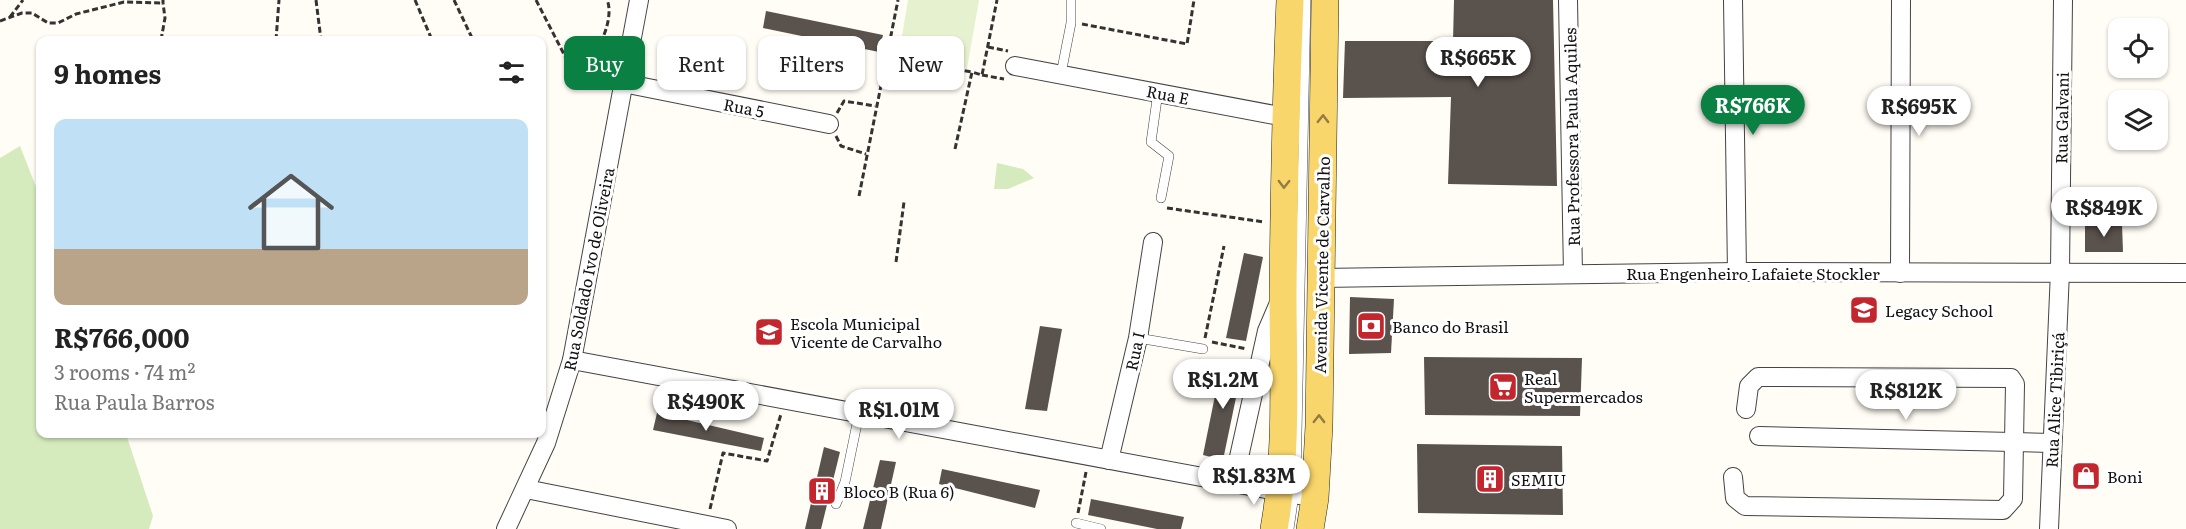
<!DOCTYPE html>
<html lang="en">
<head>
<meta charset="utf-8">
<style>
	body { margin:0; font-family:Literata,serif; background:#f2f2f2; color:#222; height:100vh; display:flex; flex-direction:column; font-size:22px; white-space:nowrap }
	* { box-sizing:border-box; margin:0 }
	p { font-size:20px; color:#767676 }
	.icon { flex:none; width:33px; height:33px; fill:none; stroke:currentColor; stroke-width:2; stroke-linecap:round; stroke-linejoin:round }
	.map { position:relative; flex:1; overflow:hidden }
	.details { position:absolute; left:36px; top:36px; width:510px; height:402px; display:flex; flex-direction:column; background:#fff; border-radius:12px; box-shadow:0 2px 4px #0004 }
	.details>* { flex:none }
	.top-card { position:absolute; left:564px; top:36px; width:570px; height:54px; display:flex; gap:12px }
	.controls { position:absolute; left:2108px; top:18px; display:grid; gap:12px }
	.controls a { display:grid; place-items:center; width:60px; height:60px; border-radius:12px; background:#fff; box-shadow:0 2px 4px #0004; font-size:30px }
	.price { position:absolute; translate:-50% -51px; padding:0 14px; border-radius:21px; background:#fff; color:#222; font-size:20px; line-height:39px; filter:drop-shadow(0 2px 3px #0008) }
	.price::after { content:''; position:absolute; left:50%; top:36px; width:18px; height:14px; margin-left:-9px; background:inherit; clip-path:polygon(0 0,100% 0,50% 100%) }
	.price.active { background:#0b8043; color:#fff }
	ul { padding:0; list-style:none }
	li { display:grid; align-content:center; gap:12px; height:318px; padding:0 18px }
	li span { display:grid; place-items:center; height:186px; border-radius:12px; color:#555 }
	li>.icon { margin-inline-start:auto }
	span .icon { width:108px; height:108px; fill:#fffc; stroke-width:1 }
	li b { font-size:26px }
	h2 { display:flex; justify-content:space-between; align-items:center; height:72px; padding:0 18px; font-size:26px }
	.tag { padding:0 21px; border-radius:12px; background:#fff; box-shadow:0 2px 4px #0004; font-size:21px; line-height:54px }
	.tag.active { background:#0b8043; color:#fff }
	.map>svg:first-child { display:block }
</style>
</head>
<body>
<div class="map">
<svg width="2186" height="529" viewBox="0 0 2186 529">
	<rect width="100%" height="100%" fill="#fffdf5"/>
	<!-- green -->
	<g fill="#d5ebbd">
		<polygon points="20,146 40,197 40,434 126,434 153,516 149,529 0,529 0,158"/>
		<polygon points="997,163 1023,169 1034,178 1008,189 994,189"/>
	</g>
	<!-- pitch -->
	<polygon fill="#e6f2cf" points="908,0 979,0 967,69 899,54"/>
	<!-- building -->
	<g fill="#5a524d">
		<polygon points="1454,0 1553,0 1557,186 1448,184 1451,97 1343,98 1345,41 1453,41"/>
		<polygon points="766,11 883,35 879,52 763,28"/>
		<polygon points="2085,224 2122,224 2123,252 2085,252"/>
		<polygon points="1244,253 1263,257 1246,341 1226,338"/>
		<polygon points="1350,297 1394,299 1391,353 1349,354"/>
		<polygon points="1040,326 1062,329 1047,411 1025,409"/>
		<polygon points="1424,357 1582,358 1580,416 1425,415"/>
		<polygon points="1222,361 1243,364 1223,460 1203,455"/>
		<polygon points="657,413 764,438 761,451 653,430"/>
		<polygon points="1417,444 1562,446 1563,515 1418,513"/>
		<polygon points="824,447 840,452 821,529 805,529"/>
		<polygon points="880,460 896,462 881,529 863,529"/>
		<polygon points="942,469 1040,490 1035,508 939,484"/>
		<polygon points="1091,499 1184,517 1181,529 1157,529 1088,515"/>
	</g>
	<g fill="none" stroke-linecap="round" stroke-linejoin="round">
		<!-- service casing -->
		<g stroke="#444" stroke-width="10">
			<g id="service">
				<polyline points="1061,74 1071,23 1071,0"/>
				<polyline points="1158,92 1151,142 1169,156 1161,198"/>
				<polyline points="1138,338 1203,349"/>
				<polyline points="836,504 845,482 859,414"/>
				<polyline points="1076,523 1101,529"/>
				<polyline points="1289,529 1296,481 1306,0"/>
			</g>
		</g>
		<!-- minor casing -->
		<g stroke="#444" stroke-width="20">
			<g id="minor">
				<polyline points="1568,0 1573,274"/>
				<polyline points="1733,0 1737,272"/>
				<polyline points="1015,66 1285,117"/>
				<polyline points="623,83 829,124"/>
				<polyline points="1900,273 1901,0"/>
				<polyline points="1320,278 1737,272 2186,273"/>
				<polyline points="572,360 1315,498"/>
				<polyline points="1759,436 2051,443"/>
				<polyline points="1109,460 1138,338 1153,242"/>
				<polyline points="1733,477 1735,498 1745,506 2003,510 2013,499 2015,384 2011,378 1758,377 1749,386 1746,409"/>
				<polyline points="1233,484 1267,331 1279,303"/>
				<polyline points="526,489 727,529"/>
				<polyline points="506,529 546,443 572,360 639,0"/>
				<polyline points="2049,529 2060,271 2063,0"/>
			</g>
		</g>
		<!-- primary casing -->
		<g stroke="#222" stroke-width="28">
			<g id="primary">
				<path d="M1274 529C1288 451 1283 371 1283 292 1284 195 1286 97 1290 0"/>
				<polyline points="1310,529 1315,498 1319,426 1325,0"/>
			</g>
		</g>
		<!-- path -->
		<g stroke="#333" stroke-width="3" stroke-dasharray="6 3" stroke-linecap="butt">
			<polyline points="316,0 321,40"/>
			<polyline points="415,0 432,40"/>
			<polyline points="454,0 473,40"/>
			<path d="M536 0 568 62C576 58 587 55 594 50 605 41 613 12 607 0"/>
			<polyline points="10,17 23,0"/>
			<polyline points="0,21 22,13 32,13 48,23 58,23 76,14 124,2 163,3 163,0"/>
			<polyline points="1082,24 1187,44 1194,0"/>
			<polyline points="161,40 165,18 163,3"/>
			<polyline points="276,40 279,0"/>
			<polyline points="988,47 1008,51"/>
			<polyline points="885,56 972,72"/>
			<polyline points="982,75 1004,79"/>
			<polyline points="837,113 844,101 875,106"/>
			<polyline points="836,136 841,146 866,154"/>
			<polyline points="955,149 972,72 982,75 997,0"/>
			<polyline points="859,196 898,0"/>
			<polyline points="1167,208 1264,222"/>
			<polyline points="896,262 904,202"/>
			<polyline points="1205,338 1224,246"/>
			<polyline points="1212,342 1247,349"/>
			<polyline points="1198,373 1201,359"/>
			<polyline points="710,509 723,453 767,461 781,414"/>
			<polyline points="1078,513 1086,472"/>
		</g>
		<!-- service -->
		<use href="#service" stroke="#fff" stroke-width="9"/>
		<!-- minor -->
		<use href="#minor" stroke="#fff" stroke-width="18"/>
		<!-- primary -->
		<use href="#primary" stroke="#f9d66b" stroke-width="27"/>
	</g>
	<!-- one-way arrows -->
	<defs><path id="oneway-chevron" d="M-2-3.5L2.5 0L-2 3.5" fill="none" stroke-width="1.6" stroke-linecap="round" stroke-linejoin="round" transform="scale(1.5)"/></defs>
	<g stroke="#917d42">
		<use href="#oneway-chevron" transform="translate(1323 119) rotate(-89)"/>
		<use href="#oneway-chevron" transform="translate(1284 184) rotate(91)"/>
		<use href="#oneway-chevron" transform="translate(1319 419) rotate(-89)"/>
	</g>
	<!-- icons -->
	<defs>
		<g id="school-square" transform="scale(1.5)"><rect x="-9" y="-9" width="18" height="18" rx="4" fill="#c4262e" stroke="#fff"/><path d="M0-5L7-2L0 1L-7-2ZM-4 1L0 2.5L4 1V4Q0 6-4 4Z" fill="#fff"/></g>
		<g id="bank-square" transform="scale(1.5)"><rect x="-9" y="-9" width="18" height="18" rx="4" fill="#c4262e" stroke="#fff"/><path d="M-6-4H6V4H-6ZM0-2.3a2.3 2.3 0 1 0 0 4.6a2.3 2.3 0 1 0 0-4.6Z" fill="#fff"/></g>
		<g id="supermarket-square" transform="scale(1.5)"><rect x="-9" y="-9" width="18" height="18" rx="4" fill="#c4262e" stroke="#fff"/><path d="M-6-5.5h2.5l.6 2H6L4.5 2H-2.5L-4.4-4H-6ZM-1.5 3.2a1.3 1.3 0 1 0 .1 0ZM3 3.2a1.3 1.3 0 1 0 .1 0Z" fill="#fff"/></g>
		<g id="shop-square" transform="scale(1.5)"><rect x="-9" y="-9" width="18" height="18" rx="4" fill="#c4262e" stroke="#fff"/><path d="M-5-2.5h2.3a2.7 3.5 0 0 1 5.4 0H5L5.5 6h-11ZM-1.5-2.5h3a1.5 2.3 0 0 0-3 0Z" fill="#fff"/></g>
		<g id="building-square" transform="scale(1.5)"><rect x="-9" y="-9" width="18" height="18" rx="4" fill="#c4262e" stroke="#fff"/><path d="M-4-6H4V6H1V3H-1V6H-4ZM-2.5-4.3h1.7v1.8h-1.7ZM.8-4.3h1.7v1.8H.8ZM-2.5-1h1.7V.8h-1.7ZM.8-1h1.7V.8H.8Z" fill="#fff"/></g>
	</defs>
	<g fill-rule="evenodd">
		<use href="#school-square" x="1864" y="310"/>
		<use href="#bank-square" x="1371" y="326"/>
		<use href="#school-square" x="769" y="332"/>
		<use href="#supermarket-square" x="1503" y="387"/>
		<use href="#shop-square" x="2086" y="476"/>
		<use href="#building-square" x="1490" y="479"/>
		<use href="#building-square" x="822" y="491"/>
	</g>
	<g text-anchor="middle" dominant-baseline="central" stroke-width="6" stroke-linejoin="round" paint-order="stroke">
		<!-- street labels -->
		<g font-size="16" fill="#111" stroke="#fff">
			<text transform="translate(1168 94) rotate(11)">Rua E</text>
			<text transform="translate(744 107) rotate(11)">Rua 5</text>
			<text transform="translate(2061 118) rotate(-89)">Rua Galvani</text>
			<text transform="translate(1571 137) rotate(-91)">Rua Professora Paula Aquiles</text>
			<text transform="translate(1321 265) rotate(-89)">Avenida Vicente de Carvalho</text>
			<text transform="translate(588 269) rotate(-79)">Rua Soldado Ivo de Oliveira</text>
			<text x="1753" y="273">Rua Engenheiro Lafaiete Stockler</text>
			<text transform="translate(1134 351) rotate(-78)">Rua I</text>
			<text transform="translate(2054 400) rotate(-87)">Rua Alice Tibiriçá</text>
		</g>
		<!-- poi labels -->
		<g font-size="16" fill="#111" stroke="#fff" text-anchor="start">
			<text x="1885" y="310">Legacy School</text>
			<text x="790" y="323">Escola Municipal<tspan x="790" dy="18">Vicente de Carvalho</tspan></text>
			<text x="1392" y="326">Banco do Brasil</text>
			<text x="1524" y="378">Real<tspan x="1524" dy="18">Supermercados</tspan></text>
			<text x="2107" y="476">Boni</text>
			<text x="1511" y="479">SEMIU</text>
			<text x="843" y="491">Bloco B (Rua 6)</text>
		</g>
	</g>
</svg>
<div class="controls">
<a><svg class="icon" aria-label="locate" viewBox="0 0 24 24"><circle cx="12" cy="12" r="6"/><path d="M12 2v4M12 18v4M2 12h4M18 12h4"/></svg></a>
<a><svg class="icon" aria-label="layers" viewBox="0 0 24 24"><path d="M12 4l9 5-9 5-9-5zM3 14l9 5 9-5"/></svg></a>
</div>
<b class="price" style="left:1478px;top:88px">R$665K</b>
<b class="price active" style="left:1753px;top:136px">R$766K</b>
<b class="price" style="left:1919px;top:137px">R$695K</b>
<b class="price" style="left:2104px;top:238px">R$849K</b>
<b class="price" style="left:1223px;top:410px">R$1.2M</b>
<b class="price" style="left:1906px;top:421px">R$812K</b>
<b class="price" style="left:706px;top:432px">R$490K</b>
<b class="price" style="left:899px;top:440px">R$1.01M</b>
<b class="price" style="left:1254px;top:506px">R$1.83M</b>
<div class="top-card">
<a class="tag active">Buy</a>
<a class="tag">Rent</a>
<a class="tag">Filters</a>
<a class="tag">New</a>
</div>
<section class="details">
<h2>9 homes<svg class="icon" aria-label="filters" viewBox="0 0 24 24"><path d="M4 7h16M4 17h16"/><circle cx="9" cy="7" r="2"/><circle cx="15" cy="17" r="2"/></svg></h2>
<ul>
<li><span style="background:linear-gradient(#bfe0f5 70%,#b9a48a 0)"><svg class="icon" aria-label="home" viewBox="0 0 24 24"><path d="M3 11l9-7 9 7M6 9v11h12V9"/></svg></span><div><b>R$766,000</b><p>3 rooms · 74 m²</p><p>Rua Paula Barros</p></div></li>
</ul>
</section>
</div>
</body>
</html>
